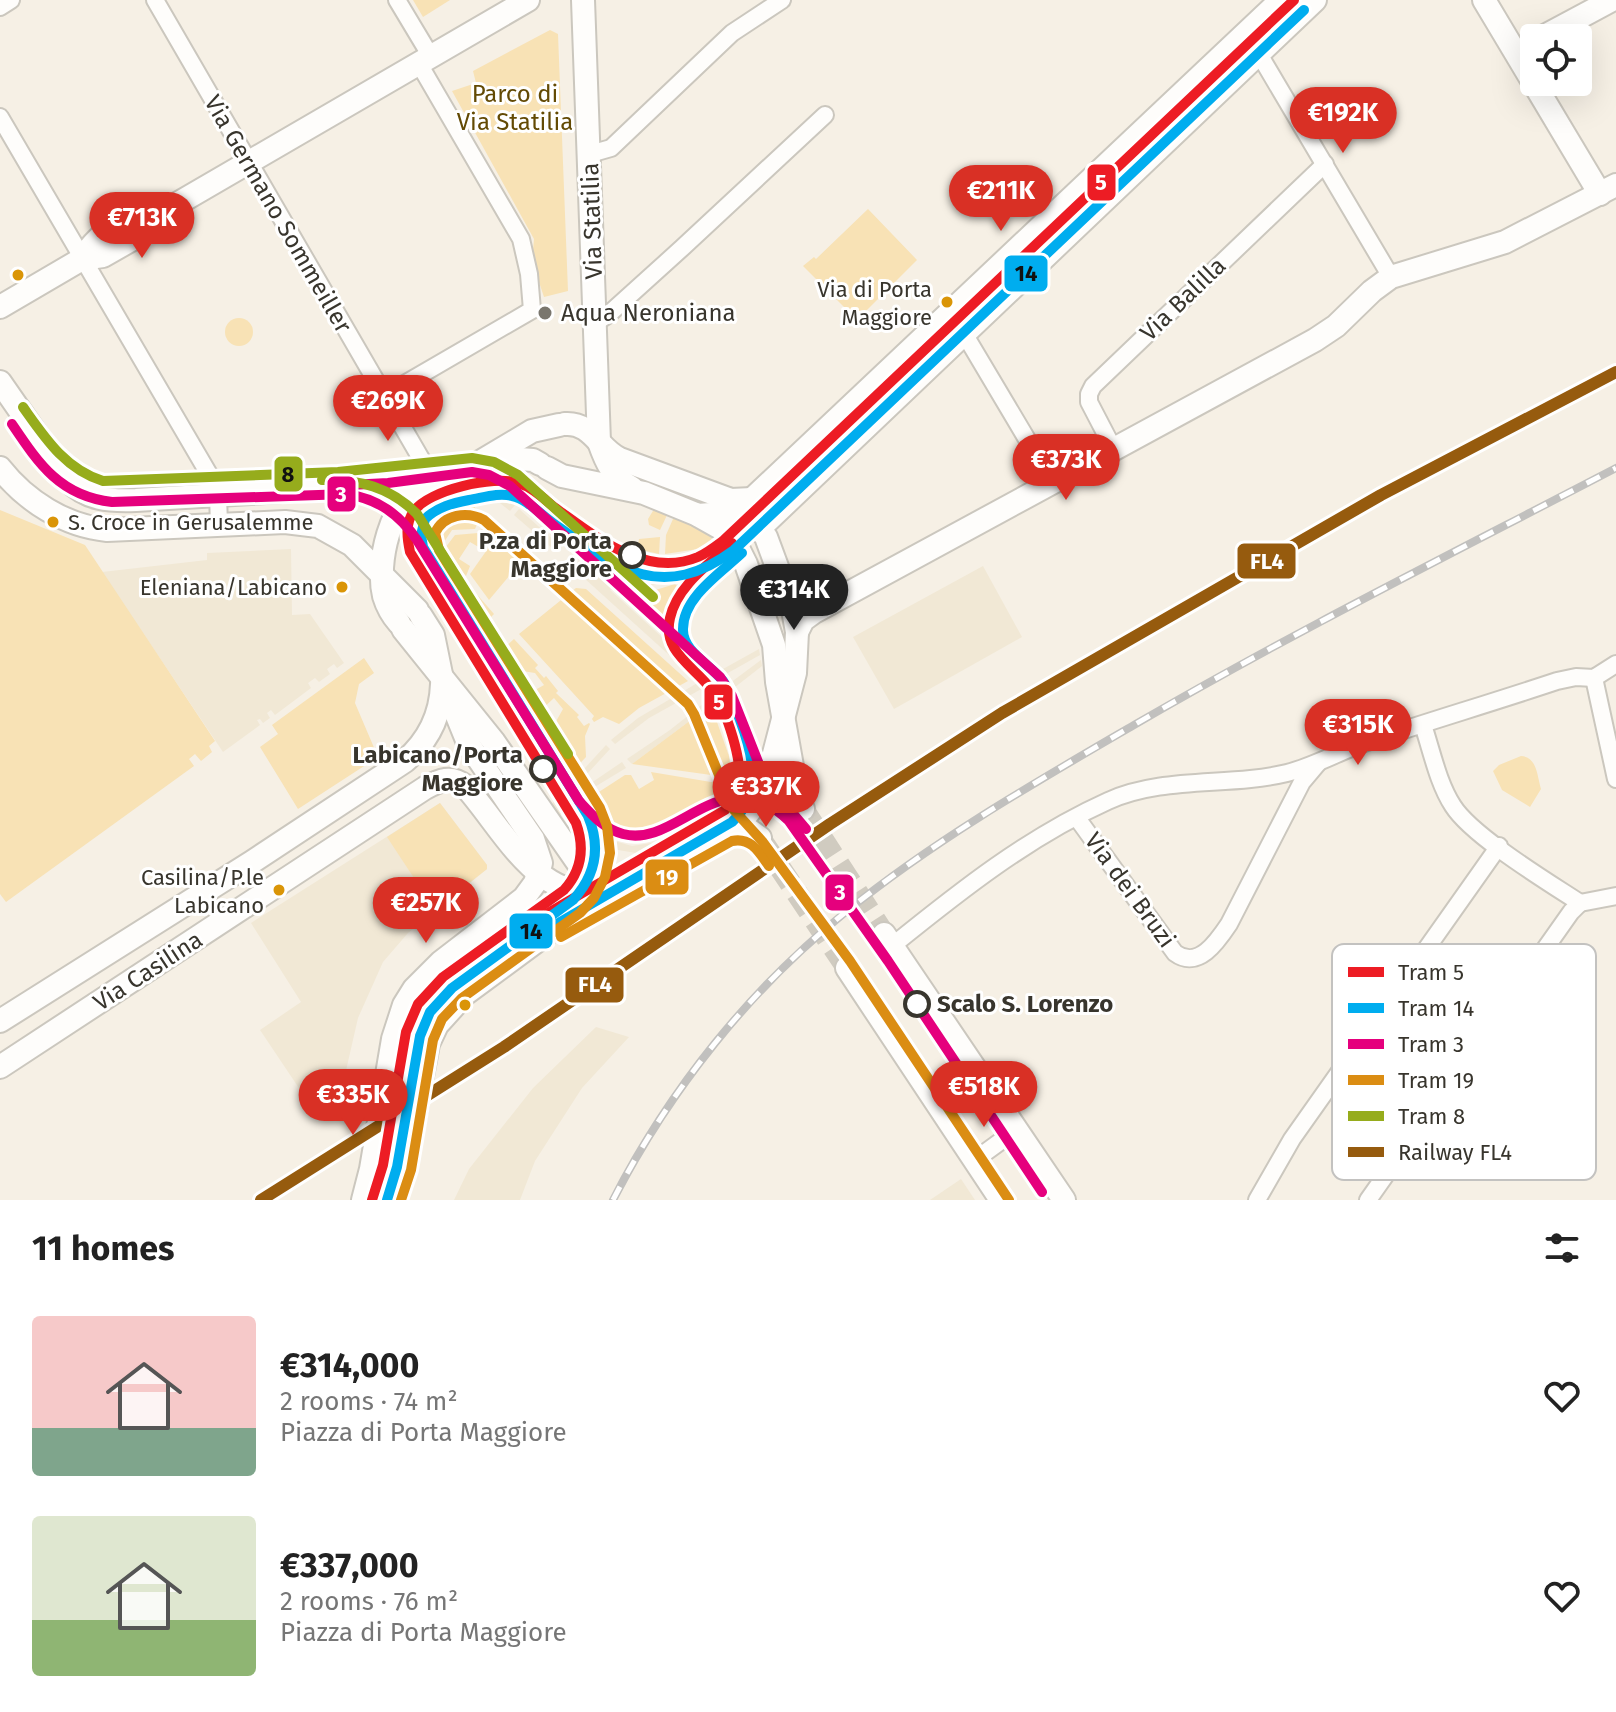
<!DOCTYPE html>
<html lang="en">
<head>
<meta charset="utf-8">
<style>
	body { margin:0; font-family:"Fira Sans",sans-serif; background:#f2f2f2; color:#222; height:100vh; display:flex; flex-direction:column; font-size:30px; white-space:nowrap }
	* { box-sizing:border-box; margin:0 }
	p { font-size:26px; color:#767676 }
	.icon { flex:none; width:44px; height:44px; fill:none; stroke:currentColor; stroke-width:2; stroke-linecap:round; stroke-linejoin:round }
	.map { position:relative; height:1200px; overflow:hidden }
	.side { display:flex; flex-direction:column; background:#fff; flex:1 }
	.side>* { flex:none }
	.tools { position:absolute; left:1520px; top:24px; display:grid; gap:16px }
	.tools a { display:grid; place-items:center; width:72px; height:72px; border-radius:8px; background:#fff; box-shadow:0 8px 32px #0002; font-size:40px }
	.price { position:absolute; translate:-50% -68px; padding:0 18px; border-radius:28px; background:#d93025; color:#fff; font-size:26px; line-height:52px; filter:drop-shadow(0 2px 4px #0008) }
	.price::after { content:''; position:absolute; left:50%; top:48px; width:24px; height:18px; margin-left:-12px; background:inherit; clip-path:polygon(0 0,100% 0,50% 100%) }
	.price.active { background:#222; color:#fff }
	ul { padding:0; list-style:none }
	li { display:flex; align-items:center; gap:24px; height:200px; padding:0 32px }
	li span { display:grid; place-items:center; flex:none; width:224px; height:160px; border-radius:8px; color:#555 }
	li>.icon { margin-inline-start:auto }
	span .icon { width:96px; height:96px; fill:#fffc; stroke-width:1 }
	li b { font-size:34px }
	h2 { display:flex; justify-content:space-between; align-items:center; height:96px; padding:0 32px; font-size:34px }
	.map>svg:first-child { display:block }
</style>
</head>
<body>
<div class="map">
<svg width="1616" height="1200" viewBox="0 0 1616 1200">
	<rect width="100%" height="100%" fill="#f6f0e5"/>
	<!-- built -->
	<g fill="#f1e8d5" fill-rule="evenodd">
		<polygon points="501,475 528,484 524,491 506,485 491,486 515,505 510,511 491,496 464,490 435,497 420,510 412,525 412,545 418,561 438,595 432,599 403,550 403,530 412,507 436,487"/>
		<polygon points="534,487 575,516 571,522 530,493"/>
		<polygon points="519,509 556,542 552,548 514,515"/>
		<path d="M604 536 624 549 650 560 673 561 690 557 716 544 723 557 683 599 673 624V639L679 654 705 679 759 649 760 655 710 683 718 692 761 660 762 666 721 698 750 771 737 773 732 748 715 702 632 764 627 759 670 730 713 696 705 687 649 718 615 744 611 740 638 718 699 682 573 568 578 562 600 578 621 583 637 581 685 567 655 568 638 564 599 542ZM698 568 669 607 664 639 610 590 654 585Z"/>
		<polygon points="291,549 292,615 310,614 344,663 337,668 334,664 327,669 330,674 319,682 315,678 308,683 311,688 275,715 271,710 267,713 270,718 263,723 260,719 257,720 260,725 223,752 102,572 207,560 207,553"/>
		<polygon points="983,566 1022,637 894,709 853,637"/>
		<polygon points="443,600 468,640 468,642 460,644 436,605"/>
		<polygon points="481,662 562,793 606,745 610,749 565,798 566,800 622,762 626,768 593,788 570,806 584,823 604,838 632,846 664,841 723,808 734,791 737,779 744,778 744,788 734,807 741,807 735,816 714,822 638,865 621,866 636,857 636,853 612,849 592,839 587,843 586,854 578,844 565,811 559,816 551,805 557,798 477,670"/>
		<polygon points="440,803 487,865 487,869 408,933 383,962 358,1018 337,1110 321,1121 260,1030 301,1002 251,923"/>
		<polygon points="596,1027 629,1037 582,1088 535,1161 520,1200 454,1200 469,1169 533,1088"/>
		<polygon points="961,1179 975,1200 930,1200"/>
	</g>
	<!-- green -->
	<g fill="#f8e2b5" fill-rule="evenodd">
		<polygon points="413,0 450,0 423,17"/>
		<polygon points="550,30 558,34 568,291 544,297 532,261 534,239 452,91 476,83 473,71"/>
		<polygon points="868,209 917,260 857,320 803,266 814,257 816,259"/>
		<circle cx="239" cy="332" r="14"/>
		<path d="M466 497C476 506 482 516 475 529L452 530 436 554 424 536 422 520 436 504Z"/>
		<polygon points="536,503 557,518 559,523 555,528 551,528 531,510"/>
		<polygon points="656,506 668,513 660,530 649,525 648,519"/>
		<polygon points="0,510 85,545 215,741 209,746 212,752 201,761 195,754 189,759 194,766 6,902 0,894"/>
		<polygon points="676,517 705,531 714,541 705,548 665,554 666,535 673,519"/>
		<polygon points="489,522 497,527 493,531 488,527 484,532 490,539 482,549 470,542 459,559 470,566 466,576 461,571 455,576 439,556 455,535 478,533"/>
		<polygon points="501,530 526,551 526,556 489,600 470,574"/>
		<polygon points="660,537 659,554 637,549 639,539"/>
		<path d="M596 553H602L632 569 631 575C617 576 604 574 591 565V559Z"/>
		<polygon points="432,562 446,581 437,588 426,566"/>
		<polygon points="467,583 494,614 489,619 463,586"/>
		<polygon points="675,584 677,586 666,605 661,625 635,602 636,596"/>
		<polygon points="576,588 586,589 688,681 639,708 619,724 603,717 594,722 592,719 594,716 519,634"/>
		<polygon points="456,591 483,624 471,634 468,633 446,598"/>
		<path d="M514 639 538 665 535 668 544 678 546 676 558 691 556 693 579 715 577 717 584 726 589 723 590 724 585 736 586 757 568 776 556 774 497 679C493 662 502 649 514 639ZM522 671 535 673 544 685 528 694 519 686ZM554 698 563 709 550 732 539 712Z"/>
		<polygon points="364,658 374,673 359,684 355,703 378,757 298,809 260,747 278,734 272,725"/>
		<polygon points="711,705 729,756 731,773 711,775 632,764"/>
		<path d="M1521 756C1537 757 1537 775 1541 789L1530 807 1502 790 1493 771 1499 765Z"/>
		<path d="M651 772 711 782 729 780C721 798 710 804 693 814 653 837 619 849 584 810L585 801 625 775H631L639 789 654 780Z"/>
		<polygon points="440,803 487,865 487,869 435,910 387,837"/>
	</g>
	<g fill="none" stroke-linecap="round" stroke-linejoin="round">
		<!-- secondary-tunnel -->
		<g stroke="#d0cbc0" stroke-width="22" stroke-dasharray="22 11" stroke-linecap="butt">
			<polyline points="803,809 884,934"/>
			<polyline points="760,838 847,968"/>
		</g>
		<!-- street casing -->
		<g stroke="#cbc7be" stroke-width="20">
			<g id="street">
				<polyline points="155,0 427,469"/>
				<polyline points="397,0 430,55"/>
				<polyline points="0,7 11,0"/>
				<polyline points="1259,54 1391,277"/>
				<polyline points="0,117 213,481 218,495 219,525"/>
				<polyline points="590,154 611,148 732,33 782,0"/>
				<polyline points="595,323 609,314 682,248 825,115"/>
				<polyline points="965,335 1053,483"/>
				<polyline points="384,396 532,310 529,274 521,239 418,62"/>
				<polyline points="1114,450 1089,402 1089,394 1093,386 1325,164"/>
				<polyline points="1594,678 1616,779"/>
				<path d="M1423 725C1432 752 1438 783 1453 806 1472 836 1548 882 1580 903"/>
				<path d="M1077 818 1175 953C1198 970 1217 942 1229 924L1302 782 1318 763"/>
				<polyline points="1580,903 1616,896"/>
				<path d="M892 946C960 891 1028 837 1108 801 1163 776 1229 787 1287 773 1315 766 1340 751 1367 742 1430 721 1494 702 1557 681L1576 677 1594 678 1616 664"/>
				<polyline points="975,1160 1016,1130"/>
				<polyline points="1257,1200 1292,1139 1499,846"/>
				<polyline points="1368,1200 1571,912 1580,903"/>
			</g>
		</g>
		<!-- secondary casing -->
		<g stroke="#cbc7be" stroke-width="26">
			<g id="secondary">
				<path d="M583 0 599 442C606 462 613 478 632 488"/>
				<polyline points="1484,0 1600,194"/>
				<polyline points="1541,38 1612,0"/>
				<path d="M82 259C98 233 139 203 170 208"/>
				<polyline points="0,307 82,259 103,256 152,228 170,208 528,0"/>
				<path d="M0 382 68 480C87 500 109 501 136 500L430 482"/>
				<path d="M565 424C592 422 599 450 620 459L731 500 752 499"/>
				<polyline points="480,462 532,431 559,425"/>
				<path d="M0 468C26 501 65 526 107 530L285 522 318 526 352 545 417 610"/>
				<polyline points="547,468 562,476 644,493 698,515 725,513 748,503 1281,0"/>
				<polyline points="699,516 731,534 746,564 774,645 777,682 792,766"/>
				<polyline points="750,517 766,537 793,610 797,632 795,673 770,769"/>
				<polyline points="760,528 1315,0"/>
				<path d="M399 623C392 615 387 606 384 596 376 563 390 501 423 485 452 471 489 467 519 459L533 460 540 464"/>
				<polyline points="403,629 494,742 587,876 602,886 618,891"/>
				<polyline points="797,632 803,620 814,612 1315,340 1336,326 1372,291 1391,277 1505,242 1616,185"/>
				<polyline points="793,773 796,792 803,809"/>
				<polyline points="734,831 749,830 760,838"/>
				<polyline points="884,934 1064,1200"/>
				<polyline points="847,968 1001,1200"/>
				<path d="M0 1021 252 862 405 761C428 741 441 716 442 684"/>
				<path d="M0 1067 425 788C440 780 451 775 465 786 509 836 539 909 620 892"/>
				<polyline points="363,1200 371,1169 393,1039 404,1005 414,989 441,962 524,898 535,883 541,863 533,839 469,745 442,679 433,635 421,616"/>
				<polyline points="394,1200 404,1172 428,1044 437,1025 465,994 549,932 579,913 648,880 734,831 760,798 768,776"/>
			</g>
		</g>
		<!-- street -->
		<use href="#street" stroke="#fefdfb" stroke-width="16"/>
		<!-- secondary -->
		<use href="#secondary" stroke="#fefdfb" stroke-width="22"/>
		<!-- rail casing -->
		<g stroke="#c1c0be" stroke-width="8">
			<path id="rail" d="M613 1200C670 1089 750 989 847 911 936 839 1036 782 1134 725 1292 633 1455 552 1616 468"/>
		</g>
		<!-- rail -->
		<use href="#rail" stroke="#fff" stroke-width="5" stroke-dasharray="15" stroke-linecap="butt"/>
		<!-- rail-1 casing -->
		<g stroke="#fff" stroke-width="18">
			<polyline id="rail-1" points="261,1200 504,1047 830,824 1002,713 1381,495 1616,372"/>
		</g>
		<!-- rail-1 -->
		<use href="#rail-1" stroke="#965b0e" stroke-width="12"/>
		<!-- tram-1 casing -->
		<g stroke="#fff" stroke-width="16">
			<g id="tram-1">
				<path d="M548 913 725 810C730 803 735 797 738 789 745 765 726 708 711 689 694 666 662 652 670 618 677 586 709 564 732 543"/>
				<path d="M372 1200 383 1165 406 1032 418 1004 443 977 564 890C582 870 585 848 576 823L410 552C407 538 405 523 414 511 429 490 494 475 518 483 532 487 543 498 554 507 595 536 645 579 698 557 707 553 716 546 724 540L1294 0"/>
			</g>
		</g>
		<!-- tram-2 casing -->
		<g stroke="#fff" stroke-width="16">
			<g id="tram-2">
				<path d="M555 925 732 822C763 793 753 755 740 720 735 707 731 692 723 681 711 665 682 651 683 629 683 597 721 573 742 553"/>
				<path d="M387 1200 397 1167 420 1036 430 1012 452 988 573 900C596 875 601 847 588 816L423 547 421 535 425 519C437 507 453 503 469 500 482 498 499 492 512 496 527 499 540 514 553 523 616 568 661 604 734 550L1304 10"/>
			</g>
		</g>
		<!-- tram-3 casing -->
		<g stroke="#fff" stroke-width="16">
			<g id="tram-3">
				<path d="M12 424C39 464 60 496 112 502L347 494C378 499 399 514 417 540L579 801C592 815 604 829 623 834 677 849 722 756 789 821L888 961 1042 1192"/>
				<polyline points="330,486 388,483 472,472 489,475 510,486 720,677 732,696 766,782 806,829"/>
			</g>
		</g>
		<!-- tram-4 casing -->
		<g stroke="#fff" stroke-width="16">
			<g id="tram-4">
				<path d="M561 937 732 841C751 837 759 852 769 866"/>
				<path d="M401 1200 411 1170 433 1040 442 1019 462 998 580 913 594 898 605 877 610 853 607 826 600 808 439 550 435 533C444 514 467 511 484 520L688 704 694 714 733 809 762 841 850 961 1009 1200"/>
			</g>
		</g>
		<!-- tram-5 casing -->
		<g stroke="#fff" stroke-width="16">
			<g id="tram-5">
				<path d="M23 407C45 438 65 469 103 481L338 472 472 458 494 462 518 475 653 597"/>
				<path d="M322 480C359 479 390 487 417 514L568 754"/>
			</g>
		</g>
		<!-- tram-1 -->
		<use href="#tram-1" stroke="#ed1c24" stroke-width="10"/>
		<!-- tram-2 -->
		<use href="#tram-2" stroke="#00adef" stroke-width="10"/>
		<!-- tram-3 -->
		<use href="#tram-3" stroke="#e5007d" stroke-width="10"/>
		<!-- tram-4 -->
		<use href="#tram-4" stroke="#db8d13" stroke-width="10"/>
		<!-- tram-5 -->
		<use href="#tram-5" stroke="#96ac1c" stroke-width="10"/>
	</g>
	<!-- markers -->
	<g fill="#da9507" stroke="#fff" stroke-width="3">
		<circle cx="18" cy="275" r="7"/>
		<circle cx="947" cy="302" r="7"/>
		<circle cx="53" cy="522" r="7"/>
		<circle cx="342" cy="587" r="7"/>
		<circle cx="279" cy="890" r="7"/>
		<circle cx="465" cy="1005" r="7"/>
	</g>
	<circle fill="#7a766d" stroke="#fff" stroke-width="3" cx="545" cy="313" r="8"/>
	<g fill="#fff" stroke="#38352d" stroke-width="4">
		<circle cx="632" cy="555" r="12"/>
		<circle cx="543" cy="769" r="12"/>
		<circle cx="917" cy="1004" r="12"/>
	</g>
	<g text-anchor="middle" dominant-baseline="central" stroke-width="6" stroke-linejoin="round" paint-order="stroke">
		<!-- bus labels -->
		<g font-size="22" fill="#38352d" stroke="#fff" text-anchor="end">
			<text x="932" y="289">Via di Porta<tspan x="932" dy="28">Maggiore</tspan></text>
			<text x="68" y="522" text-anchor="start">S. Croce in Gerusalemme</text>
			<text x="327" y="587">Eleniana/Labicano</text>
			<text x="264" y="877">Casilina/P.le<tspan x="264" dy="28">Labicano</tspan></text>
		</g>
		<!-- park labels -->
		<g font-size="24" fill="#634a04" stroke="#fff">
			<text x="515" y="94">Parco di<tspan x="515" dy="28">Via Statilia</tspan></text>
		</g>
		<!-- street labels -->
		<g font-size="24" fill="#38352d" stroke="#fff">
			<text transform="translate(278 214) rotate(60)">Via Germano Sommeiller</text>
			<text transform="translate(592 221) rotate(-92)">Via Statilia</text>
			<text transform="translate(1183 299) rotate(-44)">Via Balilla</text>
			<text transform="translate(1130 890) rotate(54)">Via dei Bruzi</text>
			<text transform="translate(148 971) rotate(-33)">Via Casilina</text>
		</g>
		<!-- poi labels -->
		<g font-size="24" fill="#38352d" stroke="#fff" text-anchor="start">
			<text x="561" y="313">Aqua Neroniana</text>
		</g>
		<!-- stop labels -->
		<g font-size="24" font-weight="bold" fill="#38352d" stroke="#fff" text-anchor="end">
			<text x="612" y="541">P.za di Porta<tspan x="612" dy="28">Maggiore</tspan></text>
			<text x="523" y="755">Labicano/Porta<tspan x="523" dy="28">Maggiore</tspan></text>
			<text x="937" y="1004" text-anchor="start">Scalo S. Lorenzo</text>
		</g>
	</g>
	<!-- legend -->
	<rect x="1332" y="944" width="264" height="236" rx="12" fill="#fff" stroke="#c3c2c0" stroke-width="2"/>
	<rect x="1348" y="967" width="36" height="10" fill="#ed1c24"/>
	<rect x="1348" y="1003" width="36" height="10" fill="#00adef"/>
	<rect x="1348" y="1039" width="36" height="10" fill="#e5007d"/>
	<rect x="1348" y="1075" width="36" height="10" fill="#db8d13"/>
	<rect x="1348" y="1111" width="36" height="10" fill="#96ac1c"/>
	<rect x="1348" y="1147" width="36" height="10" fill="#965b0e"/>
	<g font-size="22" fill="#38352d">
		<text x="1398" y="980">Tram 5</text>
		<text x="1398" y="1016">Tram 14</text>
		<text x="1398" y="1052">Tram 3</text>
		<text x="1398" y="1088">Tram 19</text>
		<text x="1398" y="1124">Tram 8</text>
		<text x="1398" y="1160">Railway FL4</text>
	</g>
	<g stroke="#fff" stroke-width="3">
		<rect x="1086" y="163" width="31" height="39" rx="8" fill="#ed1c24"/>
		<rect x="1003" y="254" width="46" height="39" rx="8" fill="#00adef"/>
		<rect x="273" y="455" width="31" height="38" rx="8" fill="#96ac1c"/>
		<rect x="326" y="475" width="31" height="38" rx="8" fill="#e5007d"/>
		<rect x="1236" y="542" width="61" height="38" rx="8" fill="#965b0e"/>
		<rect x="703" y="683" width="31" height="38" rx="8" fill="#ed1c24"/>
		<rect x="644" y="858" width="46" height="38" rx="8" fill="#db8d13"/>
		<rect x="824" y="873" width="31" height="39" rx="8" fill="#e5007d"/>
		<rect x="508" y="912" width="46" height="38" rx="8" fill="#00adef"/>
		<rect x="564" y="966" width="61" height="38" rx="8" fill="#965b0e"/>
	</g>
	<g font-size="22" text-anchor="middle" font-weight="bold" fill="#fff">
		<text x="1101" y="190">5</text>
		<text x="341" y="502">3</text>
		<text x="1267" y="569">FL4</text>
		<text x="719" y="710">5</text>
		<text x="667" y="885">19</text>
		<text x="840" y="900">3</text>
		<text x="595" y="992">FL4</text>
	</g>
	<g font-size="22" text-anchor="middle" font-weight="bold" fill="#111">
		<text x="1026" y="281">14</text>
		<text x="288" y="482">8</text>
		<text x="531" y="939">14</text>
	</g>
</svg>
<div class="tools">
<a><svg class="icon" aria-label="locate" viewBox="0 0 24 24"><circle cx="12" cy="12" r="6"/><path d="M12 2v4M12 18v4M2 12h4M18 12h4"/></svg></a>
</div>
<b class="price" style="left:1343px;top:155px">€192K</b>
<b class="price" style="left:1001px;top:233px">€211K</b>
<b class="price" style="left:142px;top:260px">€713K</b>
<b class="price" style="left:388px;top:443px">€269K</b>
<b class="price" style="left:1066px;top:502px">€373K</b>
<b class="price active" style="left:794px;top:632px">€314K</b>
<b class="price" style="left:1358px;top:767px">€315K</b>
<b class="price" style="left:766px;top:829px">€337K</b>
<b class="price" style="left:426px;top:945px">€257K</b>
<b class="price" style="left:984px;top:1129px">€518K</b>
<b class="price" style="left:353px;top:1137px">€335K</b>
</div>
<section class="side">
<h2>11 homes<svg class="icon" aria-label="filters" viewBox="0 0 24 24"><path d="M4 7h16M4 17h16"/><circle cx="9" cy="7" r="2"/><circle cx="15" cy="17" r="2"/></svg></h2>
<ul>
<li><span style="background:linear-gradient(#f6c9c9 70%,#7fa58c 0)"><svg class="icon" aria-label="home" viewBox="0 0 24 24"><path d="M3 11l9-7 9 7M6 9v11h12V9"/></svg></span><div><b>€314,000</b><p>2 rooms · 74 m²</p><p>Piazza di Porta Maggiore</p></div><svg class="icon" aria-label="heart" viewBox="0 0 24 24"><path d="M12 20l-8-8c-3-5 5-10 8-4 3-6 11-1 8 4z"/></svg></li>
<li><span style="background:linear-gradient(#dfe7d0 65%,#8fb573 0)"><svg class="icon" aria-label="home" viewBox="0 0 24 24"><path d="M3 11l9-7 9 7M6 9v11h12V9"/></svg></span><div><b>€337,000</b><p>2 rooms · 76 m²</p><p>Piazza di Porta Maggiore</p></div><svg class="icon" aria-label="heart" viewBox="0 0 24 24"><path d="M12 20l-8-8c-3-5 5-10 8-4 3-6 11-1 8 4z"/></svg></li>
</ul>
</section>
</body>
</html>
